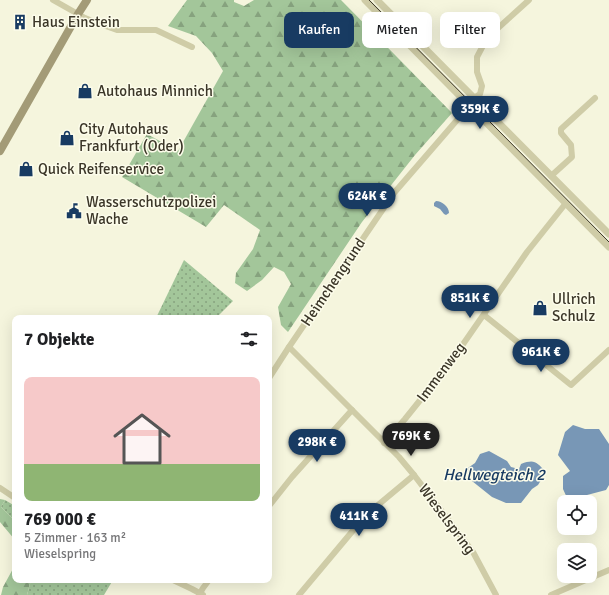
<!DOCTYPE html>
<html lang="de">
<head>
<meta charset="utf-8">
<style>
	body { margin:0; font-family:Signika,sans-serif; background:#f2f2f2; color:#202124; height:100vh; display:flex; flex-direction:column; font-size:15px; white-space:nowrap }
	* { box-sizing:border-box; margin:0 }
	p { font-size:13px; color:#757577 }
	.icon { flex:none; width:22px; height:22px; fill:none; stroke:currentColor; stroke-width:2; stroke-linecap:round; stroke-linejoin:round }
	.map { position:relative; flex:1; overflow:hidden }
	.sheet { position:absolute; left:12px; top:315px; width:260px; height:268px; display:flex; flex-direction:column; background:#fff; border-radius:8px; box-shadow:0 4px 16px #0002 }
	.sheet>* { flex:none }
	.guide { position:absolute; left:284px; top:12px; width:265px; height:36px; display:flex; gap:8px }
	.fabs { position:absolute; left:557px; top:495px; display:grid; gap:8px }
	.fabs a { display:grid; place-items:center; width:40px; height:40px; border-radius:8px; background:#fff; box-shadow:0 4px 16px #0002; font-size:20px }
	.price { position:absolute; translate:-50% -34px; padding:0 9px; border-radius:14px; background:#183b62; color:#fff; font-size:13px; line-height:26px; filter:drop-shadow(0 1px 2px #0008) }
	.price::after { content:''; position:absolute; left:50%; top:24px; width:12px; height:9px; margin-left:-6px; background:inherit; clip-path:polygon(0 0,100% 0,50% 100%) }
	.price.active { background:#222; color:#fff }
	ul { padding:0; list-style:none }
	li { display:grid; align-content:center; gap:8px; height:212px; padding:0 12px }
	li+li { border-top:1px solid #e0e0e0 }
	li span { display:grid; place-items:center; height:124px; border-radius:8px; color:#555 }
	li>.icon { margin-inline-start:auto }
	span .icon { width:72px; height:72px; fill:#fffc; stroke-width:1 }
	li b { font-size:17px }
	h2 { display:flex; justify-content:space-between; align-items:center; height:48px; padding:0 12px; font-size:17px }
	.tag { padding:0 14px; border-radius:8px; background:#fff; box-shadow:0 4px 16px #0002; font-size:14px; line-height:36px }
	.tag.active { background:#183b62; color:#fff }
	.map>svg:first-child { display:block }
</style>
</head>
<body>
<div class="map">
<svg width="609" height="595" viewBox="0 0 609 595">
	<defs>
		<pattern id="forest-firs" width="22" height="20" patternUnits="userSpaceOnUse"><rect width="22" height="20" fill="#a3c69a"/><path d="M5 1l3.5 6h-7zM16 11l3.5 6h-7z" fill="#86a27e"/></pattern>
		<pattern id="garden-dots" width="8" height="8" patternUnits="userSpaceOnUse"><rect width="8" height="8" fill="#a3c69a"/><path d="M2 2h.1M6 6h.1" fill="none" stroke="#86a27e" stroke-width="1.8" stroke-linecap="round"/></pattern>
	</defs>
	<rect width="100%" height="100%" fill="#f5f5dd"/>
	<!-- forest -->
	<g fill="url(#forest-firs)">
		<polygon points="187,0 234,0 234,2 244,6 254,0 341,0 452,113 415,155 362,222 288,332 281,325 278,307 291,284 284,272 274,267 262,280 247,291 235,283 236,273 253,249 260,230 224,205 206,227 122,177 147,134 178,151 223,71 212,53 196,36 168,26"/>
		<polygon points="0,499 5,500 1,507 15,521 15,540 0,522"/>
		<polygon points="15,565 15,580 31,580 27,595 1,595 3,587"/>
	</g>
	<!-- garden -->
	<g fill="url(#garden-dots)">
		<polygon points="184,260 233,301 216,318 156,318"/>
		<polygon points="5,500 15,506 15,521 1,507"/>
		<polygon points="31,580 113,580 104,595 27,595"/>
	</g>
	<!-- water -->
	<g fill="#7897b6">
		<path d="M436 201C442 201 449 207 449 213L446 215 444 214 440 209 434 206V203Z"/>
		<polygon points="573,425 585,429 599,429 609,444 609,485 606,490 568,500 563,489 563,476 570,471 558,455 565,432"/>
		<path d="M489 451 507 461 511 467 519 469 521 464C535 459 536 462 546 472L538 485 532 489 521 503H506L492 497 472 481V473L465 470 475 463 480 454Z"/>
	</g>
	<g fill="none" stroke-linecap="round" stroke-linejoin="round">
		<!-- minor -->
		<g stroke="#cfcca7" stroke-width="6">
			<polyline points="53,0 85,18 100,24 117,30 156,30 192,47"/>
			<polyline points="474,98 480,94 482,86 477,72 477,57 487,38 529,0"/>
			<polyline points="551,176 572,157 571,145 561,133 561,129 595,98"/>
			<polyline points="484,315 571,385 609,350"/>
			<polyline points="289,347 399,457 414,475 473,552 496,595"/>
			<polyline points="269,378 289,347 394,193 470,105"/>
			<polyline points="384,443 405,419 450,363 527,252 566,203"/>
			<polyline points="0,488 15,498"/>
			<polyline points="269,506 292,477 352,410"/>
			<polyline points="173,580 192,589 203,595"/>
			<polyline points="199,595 203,588 209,580"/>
			<polyline points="299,595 366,515 414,475"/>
			<polyline points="551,595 609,570"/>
		</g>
		<!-- tertiary -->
		<g stroke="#cfcca7" stroke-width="7">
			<polyline points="365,0 609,247"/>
			<polyline points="377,0 609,234"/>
		</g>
		<!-- secondary -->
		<polyline stroke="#a39b77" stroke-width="8" points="0,151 78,14 87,0"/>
		<!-- tram -->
		<polyline stroke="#3b3628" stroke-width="1" points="369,0 609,242"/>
	</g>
	<!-- icons -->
	<defs>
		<g id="building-bare" transform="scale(1.2)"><path d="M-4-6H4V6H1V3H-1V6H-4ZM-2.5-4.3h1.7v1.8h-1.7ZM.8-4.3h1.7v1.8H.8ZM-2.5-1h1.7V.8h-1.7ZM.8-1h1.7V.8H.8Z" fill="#183b62" stroke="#fcfcea" stroke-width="2.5" paint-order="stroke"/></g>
		<g id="shop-bare" transform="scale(1.2)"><path d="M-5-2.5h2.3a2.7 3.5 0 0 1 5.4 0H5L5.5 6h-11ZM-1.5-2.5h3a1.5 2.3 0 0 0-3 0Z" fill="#183b62" stroke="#fcfcea" stroke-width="2.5" paint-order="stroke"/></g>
		<g id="civic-bare" transform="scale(1.2)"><path d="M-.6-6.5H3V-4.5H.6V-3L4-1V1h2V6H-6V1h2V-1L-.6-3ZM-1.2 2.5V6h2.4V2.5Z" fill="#183b62" stroke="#fcfcea" stroke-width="2.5" paint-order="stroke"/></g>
	</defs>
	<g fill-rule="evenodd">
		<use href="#building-bare" x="20" y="22"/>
		<use href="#shop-bare" x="85" y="91"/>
		<use href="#shop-bare" x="67" y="138"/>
		<use href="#shop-bare" x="26" y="169"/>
		<use href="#civic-bare" x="74" y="211"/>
		<use href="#shop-bare" x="540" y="308"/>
	</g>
	<g text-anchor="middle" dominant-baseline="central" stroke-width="3" stroke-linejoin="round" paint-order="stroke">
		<!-- poi labels -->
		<g font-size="15" fill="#3b3628" stroke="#fcfcea" text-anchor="start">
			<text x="32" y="22">Haus Einstein</text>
			<text x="97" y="91">Autohaus Minnich</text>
			<text x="79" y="129">City Autohaus<tspan x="79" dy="17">Frankfurt (Oder)</tspan></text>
			<text x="38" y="169">Quick Reifenservice</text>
			<text x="86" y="202">Wasserschutzpolizei<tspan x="86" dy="17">Wache</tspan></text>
			<text x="552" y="299">Ullrich<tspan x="552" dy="17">Schulz</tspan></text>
		</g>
		<!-- street labels -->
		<g font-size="15" fill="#3b3628" stroke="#fcfcea">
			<text transform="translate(333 282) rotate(-56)">Heimchengrund</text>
			<text transform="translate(441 372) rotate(-53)">Immenweg</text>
			<text transform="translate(447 519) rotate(53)">Wieselspring</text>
		</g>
		<!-- water labels -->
		<g font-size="16" font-style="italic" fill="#183b62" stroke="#fcfcea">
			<text x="494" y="475">Hellwegteich 2</text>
		</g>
	</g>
</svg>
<div class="fabs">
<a><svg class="icon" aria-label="locate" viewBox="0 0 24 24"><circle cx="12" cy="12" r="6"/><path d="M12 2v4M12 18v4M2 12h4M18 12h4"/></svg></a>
<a><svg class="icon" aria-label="layers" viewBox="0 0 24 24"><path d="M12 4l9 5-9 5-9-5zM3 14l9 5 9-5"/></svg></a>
</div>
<b class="price" style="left:480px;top:130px">359K €</b>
<b class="price" style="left:367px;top:217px">624K €</b>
<b class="price" style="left:470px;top:319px">851K €</b>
<b class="price" style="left:541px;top:373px">961K €</b>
<b class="price active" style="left:411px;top:457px">769K €</b>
<b class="price" style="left:317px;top:463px">298K €</b>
<b class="price" style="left:359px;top:537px">411K €</b>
<div class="guide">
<a class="tag active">Kaufen</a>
<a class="tag">Mieten</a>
<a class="tag">Filter</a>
</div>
<section class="sheet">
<h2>7 Objekte<svg class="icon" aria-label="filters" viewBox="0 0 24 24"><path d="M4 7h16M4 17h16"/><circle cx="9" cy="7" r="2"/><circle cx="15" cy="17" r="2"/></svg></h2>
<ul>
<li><span style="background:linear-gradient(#f6c9c9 70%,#8fb573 0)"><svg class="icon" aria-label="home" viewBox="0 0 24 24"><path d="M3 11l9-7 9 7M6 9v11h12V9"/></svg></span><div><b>769 000 €</b><p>5 Zimmer · 163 m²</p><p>Wieselspring</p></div></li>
</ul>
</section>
</div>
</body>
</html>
